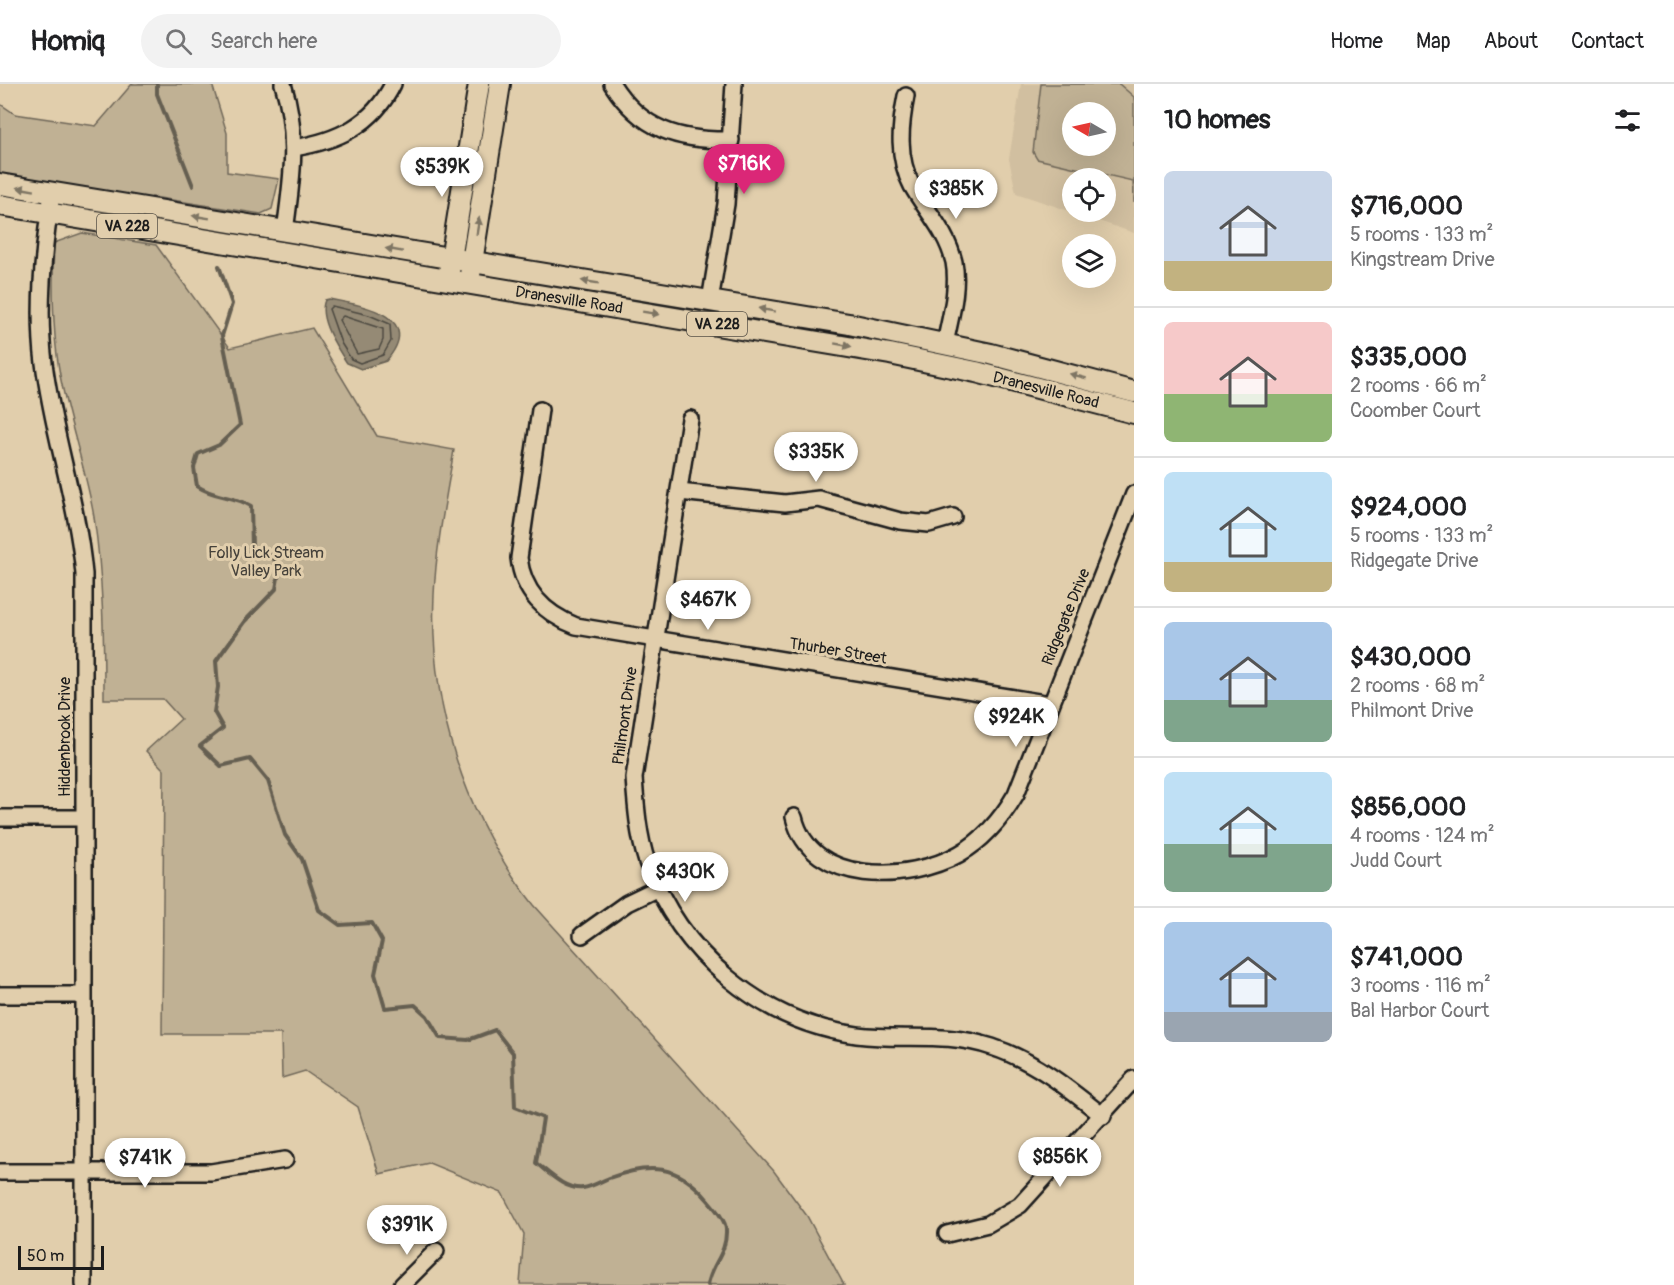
<!DOCTYPE html>
<html lang="en">
<head>
<meta charset="utf-8">
<style>
	body { margin:0; font-family:Pangolin,sans-serif; background:#f2f2f2; color:#202124; height:100vh; display:flex; flex-direction:column; font-size:22px; white-space:nowrap }
	* { box-sizing:border-box; margin:0 }
	p { font-size:20px; color:#757577 }
	.icon { flex:none; width:33px; height:33px; fill:none; stroke:currentColor; stroke-width:2; stroke-linecap:round; stroke-linejoin:round }
	.map { position:relative; flex:1; overflow:hidden }
	.side { display:flex; flex-direction:column; background:#fff; width:540px }
	.side>* { flex:none }
	.needle { width:39px; rotate:279deg }
	.buttons { position:absolute; left:1062px; top:18px; display:grid; gap:12px }
	.buttons a { display:grid; place-items:center; width:54px; height:54px; border-radius:50%; background:#fff; box-shadow:0 6px 24px #0002; font-size:30px }
	.scale { position:absolute; left:18px; bottom:15px; width:86px; box-sizing:border-box; padding-left:6px; border:3px solid #1c1c1c; border-top:0; font-size:16px; line-height:21px; white-space:nowrap; color:#1c1c1c; -webkit-text-stroke:4px #e1ceac; paint-order:stroke }
	.price { position:absolute; translate:-50% -51px; padding:0 14px; border-radius:21px; background:#fff; color:#222; font-size:20px; line-height:39px; filter:drop-shadow(0 2px 3px #0008) }
	.price::after { content:''; position:absolute; left:50%; top:36px; width:18px; height:14px; margin-left:-9px; background:inherit; clip-path:polygon(0 0,100% 0,50% 100%) }
	.price.on { background:#db2777; color:#fff }
	ul { padding:0; list-style:none }
	li { display:flex; align-items:center; gap:18px; height:150px; padding:0 30px }
	li+li { border-top:2px solid #e0e0e0 }
	li span { display:grid; place-items:center; flex:none; width:168px; height:120px; border-radius:9px; color:#555 }
	li>.icon { margin-inline-start:auto }
	span .icon { width:72px; height:72px; fill:#fffc; stroke-width:1 }
	li b { font-size:26px }
	h2 { display:flex; justify-content:space-between; align-items:center; height:72px; padding:0 30px; font-size:26px }
	header { display:flex; align-items:center; gap:36px; box-sizing:border-box; height:84px; padding:0 30px; background:#fff; border-bottom:2px solid #e0e0e0 }
	header strong { font-size:28px }
	nav { display:flex; gap:33px; margin-inline-start:auto; font-size:21px }
	.search { width:420px; height:54px; background:#f2f2f2; display:flex; align-items:center; gap:15px; box-sizing:border-box; padding:0 21px; border-radius:33px; color:#757577; font-size:22px }
	main { display:flex; flex:1; min-height:0 }
	.map>svg:first-child { display:block }
</style>
</head>
<body>
<header>
<strong>Homiq</strong>
<div class="search"><svg class="icon" aria-label="search" viewBox="0 0 24 24"><circle cx="10" cy="10" r="6"/><path d="M15 15l6 6"/></svg>Search here</div>
<nav><a>Home</a><a>Map</a><a>About</a><a>Contact</a></nav>
</header>
<main>
<div class="map">
<svg width="1134" height="1201" viewBox="0 0 1134 1201">
	<rect width="100%" height="100%" fill="#e1ceac"/>
	<filter id="ink" filterUnits="userSpaceOnUse"><feTurbulence type="fractalNoise" baseFrequency=".0167" numOctaves="2"/><feDisplacementMap in="SourceGraphic" scale="12" xChannelSelector="R" yChannelSelector="G"/><feConvolveMatrix kernelMatrix="1 2 1 2 8 2 1 2 1" color-interpolation-filters="sRGB"/></filter>
	<g filter="url(#ink)">
		<!-- built -->
		<path fill="#d1bfa0" fill-rule="evenodd" d="M1021 0H1134V149L1016 109 1009 75ZM1072 28H1106V62H1072ZM1072 94H1106V128H1072Z"/>
		<!-- green -->
		<g fill="#c0b194" stroke="#6e6658" stroke-width="1.5" fill-rule="evenodd">
			<polygon points="132,0 212,0 227,49 227,88 279,95 272,125 261,130 152,113 153,126 0,103 0,20 15,30 96,42"/>
			<path d="M1041 0H1119L1134 13V119L1133 97 1037 75 1033 68ZM1106 28V62H1072V28Z"/>
			<path d="M82 149 156 161 230 264 312 244 377 352 454 366C446 414 436 462 434 511 429 622 465 734 534 821L773 1086 807 1132 844 1201 520 1200 524 1150 502 1109 429 1079 379 1090 358 1023 305 987 282 994 281 950H162L164 686 146 667 181 635 163 615H104C104 554 103 493 94 433 86 385 69 339 60 291 52 247 52 204 54 159Z"/>
		</g>
		<!-- water -->
		<path fill="#958a75" stroke="#655e51" stroke-width="1.5" d="M329 215C361 221 426 231 386 277L361 285 347 279C337 264 317 234 325 216Z"/>
		<g fill="none" stroke-linecap="round" stroke-linejoin="round">
			<!-- shore -->
			<g stroke="#4c4840" stroke-width="1.5">
				<polygon points="332,222 369,231 390,240 391,257 383,271 360,279 351,275 341,259 329,225"/>
				<polygon points="343,232 383,245 383,256 379,265 357,270 339,236"/>
			</g>
			<!-- stream -->
			<g stroke="#655e51" stroke-width="4">
				<polyline points="157,0 157,10 193,102"/>
				<path d="M219 182 232 220 222 252 240 341 219 361 198 370 194 384 197 402C217 415 230 410 251 422L252 464 258 473 271 472 280 482 276 505 244 538 216 577 218 603 214 628 223 644 200 662 221 682 250 675 268 697 285 751 302 775 319 826 340 841 372 839 382 857 375 890 385 924 415 921 427 932 440 954 468 956 495 946 513 969 515 1023 543 1034 536 1079C549 1089 565 1106 583 1104 592 1103 601 1097 609 1094 649 1079 678 1080 707 1115 713 1122 726 1136 726 1146 727 1170 711 1180 708 1201"/>
			</g>
			<!-- minor casing -->
			<g stroke="#1c1c1c" stroke-width="20">
				<g id="minor">
					<path d="M283 0C299 50 292 96 285 147"/>
					<path d="M612 0C641 46 679 57 731 56"/>
					<path d="M906 12C900 42 897 74 912 102 927 128 947 148 954 178 959 205 950 234 945 260"/>
					<path d="M294 64C337 57 373 41 393 0"/>
					<path d="M52 110C43 165 37 223 44 279 53 351 77 416 84 490V1201"/>
					<polyline points="710,217 726,120 734,0"/>
					<path d="M540 326 519 474C523 508 545 530 576 542L1051 620"/>
					<path d="M690 335 634 694C636 722 638 751 647 778 680 870 761 938 857 951 904 957 943 947 992 963 1035 977 1068 1004 1103 1032"/>
					<polyline points="679,408 785,419 819,415 900,437 929,440 953,433"/>
					<path d="M794 733C811 803 909 798 959 770 984 756 1002 734 1016 710L1134 410"/>
					<polyline points="0,734 83,734"/>
					<polyline points="582,851 627,819 658,804"/>
					<polyline points="0,911 83,911"/>
					<polyline points="0,1088 211,1088 285,1076"/>
					<polyline points="947,1150 988,1140 1020,1121 1134,995"/>
					<polyline points="402,1201 436,1167"/>
				</g>
			</g>
			<!-- major casing -->
			<g stroke="#1c1c1c" stroke-width="24">
				<g id="major">
					<polyline points="0,100 849,240 991,270 1134,308"/>
					<polyline points="0,121 890,270 976,288 1134,329"/>
					<polyline points="449,188 479,0"/>
					<polyline points="470,191 500,0"/>
				</g>
			</g>
			<!-- minor -->
			<use href="#minor" stroke="#e1ceac" stroke-width="15"/>
			<!-- major -->
			<use href="#major" stroke="#e1ceac" stroke-width="20"/>
		</g>
		<!-- one-way arrows -->
		<defs><path id="oneway-solid" d="M-6-.8H1V-3.2L6.5 0L1 3.2V.8H-6Z" transform="scale(1.5)"/></defs>
		<g fill="#7e7564">
			<use href="#oneway-solid" transform="translate(26 105) rotate(-170)"/>
			<use href="#oneway-solid" transform="translate(201 133) rotate(-171)"/>
			<use href="#oneway-solid" transform="translate(478 142) rotate(-81)"/>
			<use href="#oneway-solid" transform="translate(394 166) rotate(-170)"/>
			<use href="#oneway-solid" transform="translate(590 198) rotate(-171)"/>
			<use href="#oneway-solid" transform="translate(767 226) rotate(-170)"/>
			<use href="#oneway-solid" transform="translate(651 229) rotate(9)"/>
			<use href="#oneway-solid" transform="translate(843 261) rotate(10)"/>
			<use href="#oneway-solid" transform="translate(1078 292) rotate(-165)"/>
		</g>
	</g>
	<g text-anchor="middle" dominant-baseline="central" stroke-width="6" stroke-linejoin="round" paint-order="stroke">
		<!-- shield labels -->
		<g fill="#e1ceac" stroke="#575147" stroke-width="1.5">
			<rect x="97" y="130" width="60" height="24" rx="4.5"/>
			<rect x="687" y="228" width="60" height="24" rx="4.5"/>
		</g>
		<g font-size="15" font-weight="bold" fill="#1c1c1c">
			<text x="127" y="142">VA 228</text>
			<text x="717" y="240">VA 228</text>
		</g>
		<!-- street labels -->
		<g font-size="16" fill="#1c1c1c" stroke="#e1ceac">
			<text transform="translate(569 216) rotate(9)">Dranesville Road</text>
			<text transform="translate(1046 306) rotate(14)">Dranesville Road</text>
			<text transform="translate(1066 533) rotate(-68)">Ridgegate Drive</text>
			<text transform="translate(838 567) rotate(9)">Thurber Street</text>
			<text transform="translate(625 632) rotate(-82)">Philmont Drive</text>
			<text transform="translate(65 653) rotate(-90)">Hiddenbrook Drive</text>
		</g>
		<!-- park labels -->
		<g font-size="16" fill="#45413a" stroke="#e1ceac">
			<text x="266" y="469">Folly Lick Stream<tspan x="266" dy="18">Valley Park</tspan></text>
		</g>
	</g>
</svg>
<div class="buttons">
<a><svg class="needle" viewBox="-14 -14 28 28"><path d="M0-13l5 13h-10z" fill="#e53935"/><path d="M0 13l5-13h-10z" fill="#757577"/></svg></a>
<a><svg class="icon" aria-label="locate" viewBox="0 0 24 24"><circle cx="12" cy="12" r="6"/><path d="M12 2v4M12 18v4M2 12h4M18 12h4"/></svg></a>
<a><svg class="icon" aria-label="layers" viewBox="0 0 24 24"><path d="M12 4l9 5-9 5-9-5zM3 14l9 5 9-5"/></svg></a>
</div>
<div class="scale">50 m</div>
<b class="price on" style="left:744px;top:111px">$716K</b>
<b class="price" style="left:442px;top:114px">$539K</b>
<b class="price" style="left:956px;top:136px">$385K</b>
<b class="price" style="left:816px;top:399px">$335K</b>
<b class="price" style="left:708px;top:547px">$467K</b>
<b class="price" style="left:1016px;top:664px">$924K</b>
<b class="price" style="left:685px;top:819px">$430K</b>
<b class="price" style="left:1060px;top:1104px">$856K</b>
<b class="price" style="left:145px;top:1105px">$741K</b>
<b class="price" style="left:407px;top:1172px">$391K</b>
</div>
<section class="side">
<h2>10 homes<svg class="icon" aria-label="filters" viewBox="0 0 24 24"><path d="M4 7h16M4 17h16"/><circle cx="9" cy="7" r="2"/><circle cx="15" cy="17" r="2"/></svg></h2>
<ul>
<li><span style="background:linear-gradient(#c9d6e8 75%,#c2b280 0)"><svg class="icon" aria-label="home" viewBox="0 0 24 24"><path d="M3 11l9-7 9 7M6 9v11h12V9"/></svg></span><div><b>$716,000</b><p>5 rooms · 133 m²</p><p>Kingstream Drive</p></div></li>
<li><span style="background:linear-gradient(#f6c9c9 60%,#8fb573 0)"><svg class="icon" aria-label="home" viewBox="0 0 24 24"><path d="M3 11l9-7 9 7M6 9v11h12V9"/></svg></span><div><b>$335,000</b><p>2 rooms · 66 m²</p><p>Coomber Court</p></div></li>
<li><span style="background:linear-gradient(#bfe0f5 75%,#c2b280 0)"><svg class="icon" aria-label="home" viewBox="0 0 24 24"><path d="M3 11l9-7 9 7M6 9v11h12V9"/></svg></span><div><b>$924,000</b><p>5 rooms · 133 m²</p><p>Ridgegate Drive</p></div></li>
<li><span style="background:linear-gradient(#a9c7e8 65%,#7fa58c 0)"><svg class="icon" aria-label="home" viewBox="0 0 24 24"><path d="M3 11l9-7 9 7M6 9v11h12V9"/></svg></span><div><b>$430,000</b><p>2 rooms · 68 m²</p><p>Philmont Drive</p></div></li>
<li><span style="background:linear-gradient(#bfe0f5 60%,#7fa58c 0)"><svg class="icon" aria-label="home" viewBox="0 0 24 24"><path d="M3 11l9-7 9 7M6 9v11h12V9"/></svg></span><div><b>$856,000</b><p>4 rooms · 124 m²</p><p>Judd Court</p></div></li>
<li><span style="background:linear-gradient(#a9c7e8 75%,#9aa5b1 0)"><svg class="icon" aria-label="home" viewBox="0 0 24 24"><path d="M3 11l9-7 9 7M6 9v11h12V9"/></svg></span><div><b>$741,000</b><p>3 rooms · 116 m²</p><p>Bal Harbor Court</p></div></li>
</ul>
</section>
</main>
</body>
</html>
